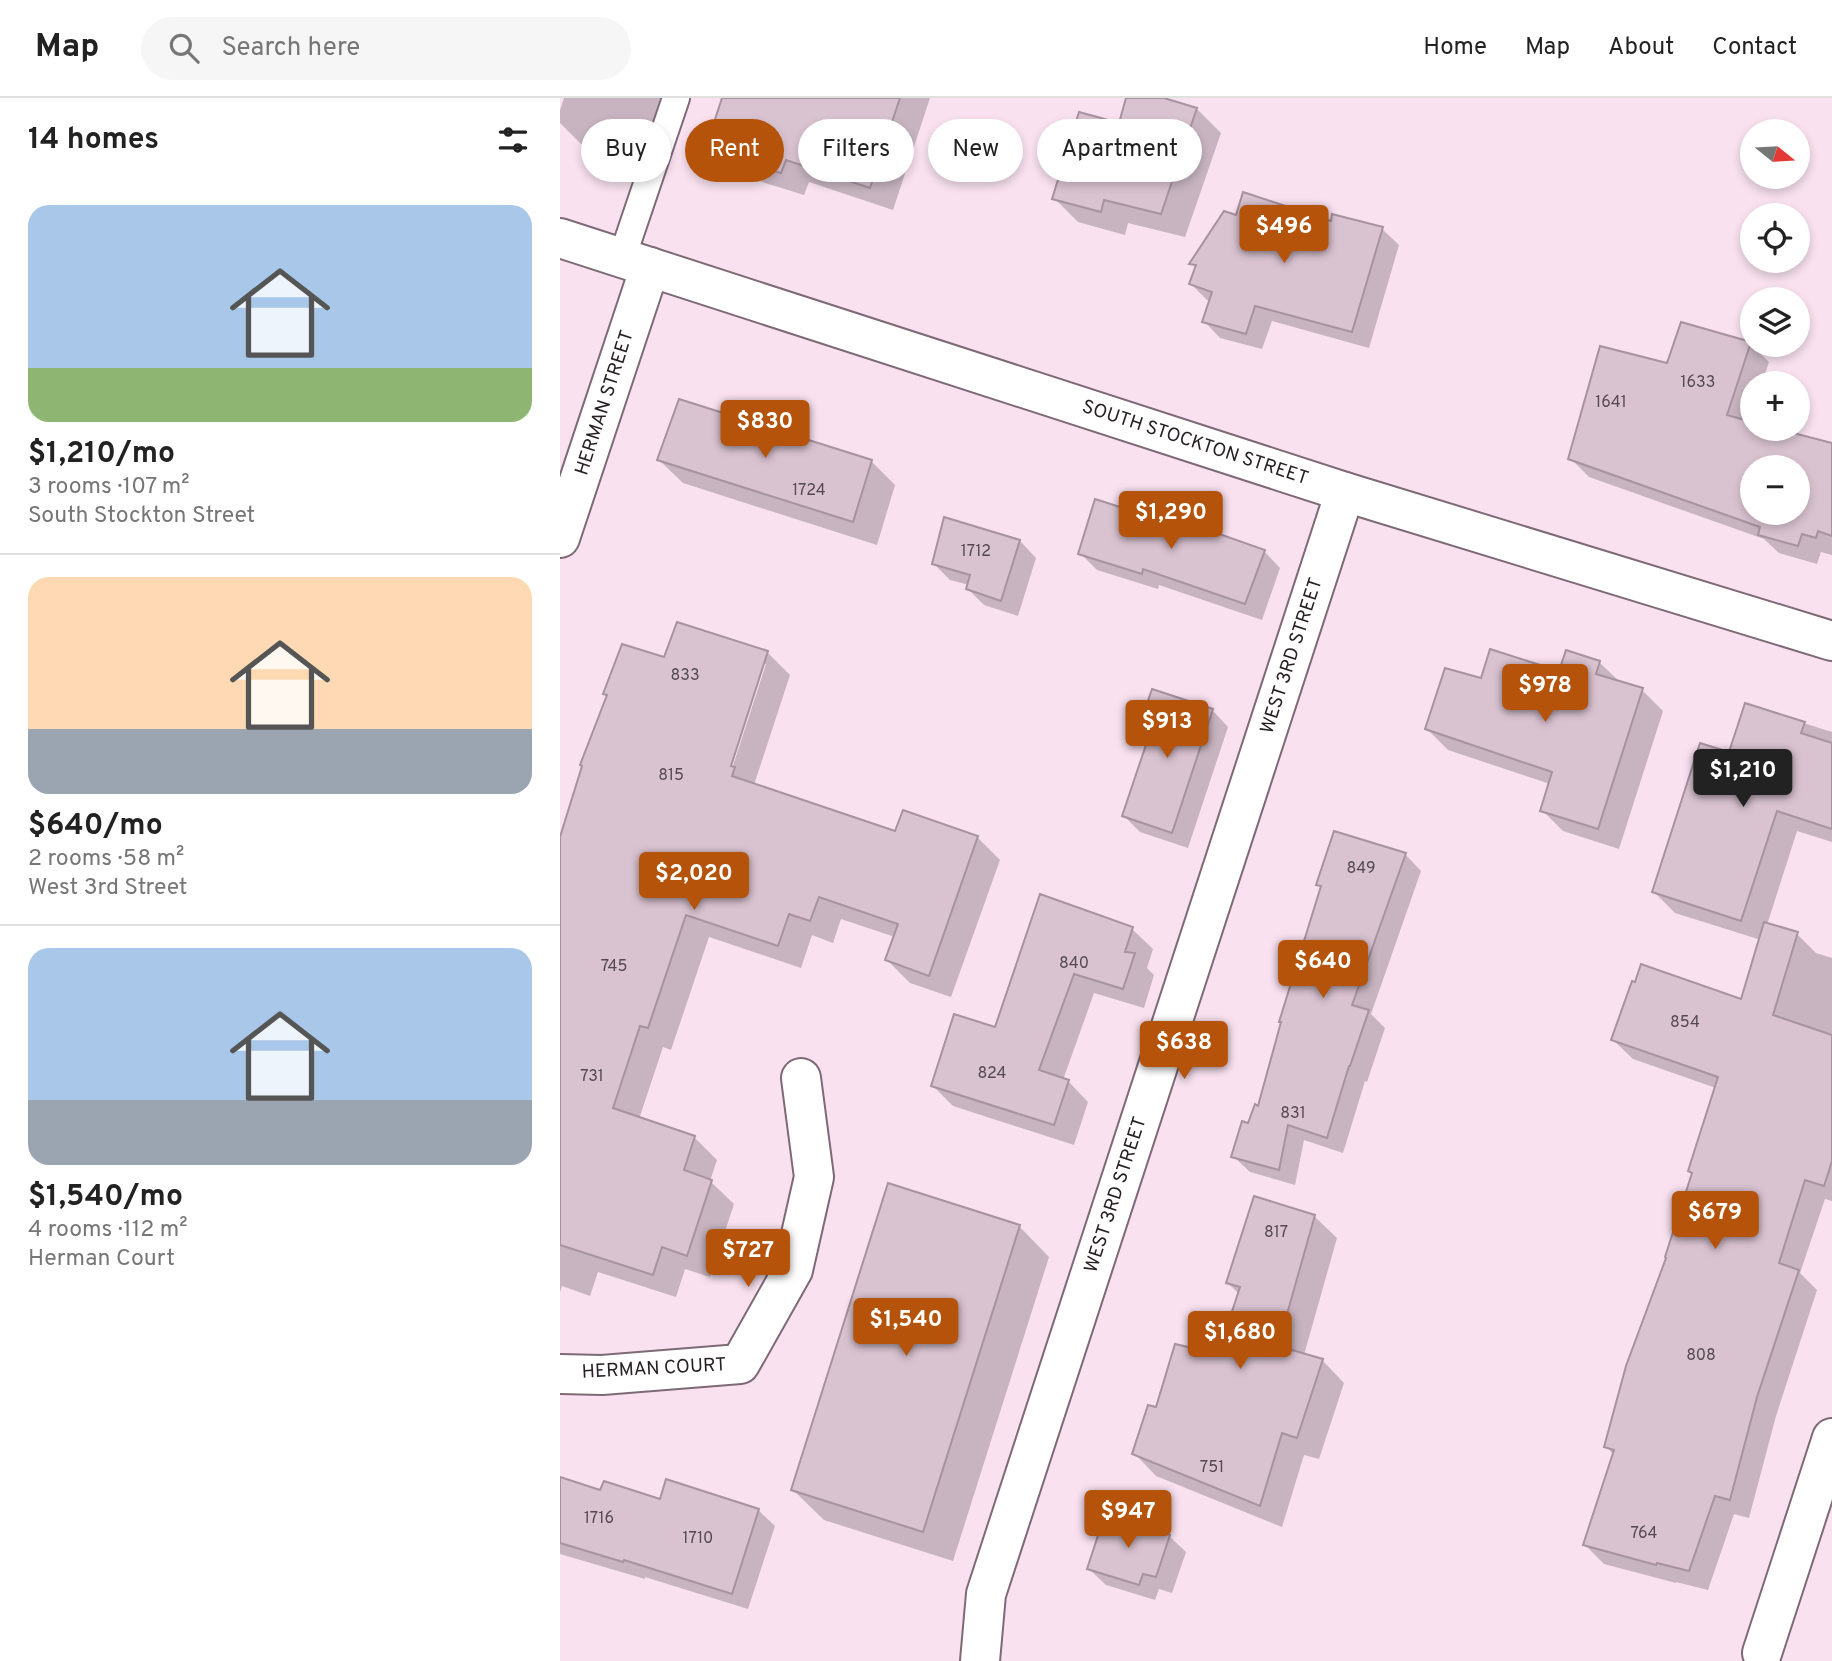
<!DOCTYPE html>
<html lang="en">
<head>
<meta charset="utf-8">
<style>
	body { margin:0; font-family:Overpass,sans-serif; background:#f6f6f6; color:#222; height:100vh; display:flex; flex-direction:column; font-size:26px; white-space:nowrap }
	* { box-sizing:border-box; margin:0 }
	p { font-size:23px; color:#767676 }
	.icon { flex:none; width:38px; height:38px; fill:none; stroke:currentColor; stroke-width:2; stroke-linecap:round; stroke-linejoin:round }
	.map { position:relative; flex:1; overflow:hidden }
	.panel { display:flex; flex-direction:column; background:#fff; width:560px }
	.panel>* { flex:none }
	.banner { position:absolute; left:21px; top:21px; width:665px; height:63px; display:flex; gap:14px }
	.needle { width:46px; rotate:108deg }
	.buttons { position:absolute; left:1180px; top:21px; display:grid; gap:14px }
	.buttons a { display:grid; place-items:center; width:70px; height:70px; border-radius:50%; background:#fff; box-shadow:0 4px 10px #0003; font-size:35px }
	.price { position:absolute; translate:-50% -60px; padding:0 16px; border-radius:7px; background:#b45309; color:#fff; font-size:23px; line-height:46px; filter:drop-shadow(0 2px 4px #0008) }
	.price::after { content:''; position:absolute; left:50%; top:42px; width:21px; height:16px; margin-left:-10px; background:inherit; clip-path:polygon(0 0,100% 0,50% 100%) }
	.price.active { background:#222; color:#fff }
	ul { padding:0; list-style:none }
	li { display:grid; align-content:center; gap:14px; height:371px; padding:0 28px }
	li+li { border-top:2px solid #e0e0e0 }
	li span { display:grid; place-items:center; height:217px; border-radius:21px; color:#555 }
	li>.icon { margin-inline-start:auto }
	span .icon { width:126px; height:126px; fill:#fffc; stroke-width:1 }
	li b { font-size:30px }
	h2 { display:flex; justify-content:space-between; align-items:center; height:84px; padding:0 28px; font-size:30px }
	.tag { padding:0 24px; border-radius:32px; background:#fff; box-shadow:0 4px 10px #0003; font-size:24px; line-height:63px }
	.tag.active { background:#b45309; color:#fff }
	header { display:flex; align-items:center; gap:42px; box-sizing:border-box; height:98px; padding:0 35px; background:#fff; border-bottom:2px solid #e0e0e0 }
	header strong { font-size:33px }
	nav { display:flex; gap:38px; margin-inline-start:auto; font-size:24px }
	.search { width:490px; height:63px; background:#f6f6f6; display:flex; align-items:center; gap:18px; box-sizing:border-box; padding:0 24px; border-radius:38px; color:#767676; font-size:26px }
	main { display:flex; flex:1; min-height:0 }
	.map>svg:first-child { display:block }
</style>
</head>
<body>
<header>
<strong>Map</strong>
<div class="search"><svg class="icon" aria-label="search" viewBox="0 0 24 24"><circle cx="10" cy="10" r="6"/><path d="M15 15l6 6"/></svg>Search here</div>
<nav><a>Home</a><a>Map</a><a>About</a><a>Contact</a></nav>
</header>
<main>
<section class="panel">
<h2>14 homes<svg class="icon" aria-label="filters" viewBox="0 0 24 24"><path d="M4 7h16M4 17h16"/><circle cx="9" cy="7" r="2"/><circle cx="15" cy="17" r="2"/></svg></h2>
<ul>
<li><span style="background:linear-gradient(#a9c7e8 75%,#8fb573 0)"><svg class="icon" aria-label="home" viewBox="0 0 24 24"><path d="M3 11l9-7 9 7M6 9v11h12V9"/></svg></span><div><b>$1,210/mo</b><p>3 rooms · 107 m²</p><p>South Stockton Street</p></div></li>
<li><span style="background:linear-gradient(#ffd9b3 70%,#9aa5b1 0)"><svg class="icon" aria-label="home" viewBox="0 0 24 24"><path d="M3 11l9-7 9 7M6 9v11h12V9"/></svg></span><div><b>$640/mo</b><p>2 rooms · 58 m²</p><p>West 3rd Street</p></div></li>
<li><span style="background:linear-gradient(#a9c7e8 70%,#9aa5b1 0)"><svg class="icon" aria-label="home" viewBox="0 0 24 24"><path d="M3 11l9-7 9 7M6 9v11h12V9"/></svg></span><div><b>$1,540/mo</b><p>4 rooms · 112 m²</p><p>Herman Court</p></div></li>
</ul>
</section>
<div class="map">
<svg width="1272" height="1563" viewBox="0 0 1272 1563">
	<rect width="100%" height="100%" fill="#f9e1f0"/>
	<!-- shadow -->
	<g fill="#0003" fill-rule="evenodd">
		<polygon points="4,0 100,0 90,33 83,32 73,62 21,46 0,25 0,12"/>
		<polygon points="163,0 370,0 333,112 249,84 244,97 170,74 147,51"/>
		<polygon points="567,0 597,0 637,11 661,35 625,139 568,125 565,137 518,124 494,100 560,27"/>
		<polygon points="677,119 772,125 774,119 822,131 839,147 809,250 712,223 702,251 660,240 644,223 651,203 647,202 631,186 637,171 631,165"/>
		<path d="M1190 245 1209 264 1202 285H1192V316L1189 325 1192 331H1211L1272 347V457L1261 454 1257 466 1219 455 1204 441 1029 379 1010 360 1108 268ZM1192 369H1237V415H1192Z"/>
		<polygon points="99,362 311,363 335,387 317,447 123,385"/>
		<polygon points="385,421 460,443 476,460 458,518 424,507 408,491 409,487 390,482 374,466"/>
		<polygon points="633,435 704,453 720,470 702,522 599,487 598,491 537,472 520,455"/>
		<path d="M207 554 230 577 194 687 336 735 417 739 440 762 391 899 350 885 327 862 335 839 281 821 273 845 252 837 241 870 149 839 111 952 103 949 79 1021 134 1039 157 1062 150 1083 174 1106 150 1179 125 1171 116 1199 38 1174 30 1198 2 1188 0 1194V744L48 599 45 595 105 562ZM202 566H206L170 677 166 676Z"/>
		<polygon points="1039,564 1061,585 1082,592 1103,613 1059,751 1003,733 982,712 990,686 888,652 867,631 922,583 1001,576"/>
		<polygon points="1186,607 1272,634 1272,744 1237,733 1207,827 1237,836 1256,855 1272,860 1272,1103 1265,1101 1240,1175 1257,1192 1216,1318 1189,1420 1174,1416 1148,1492 1116,1484 1116,1485 1044,1466 1025,1447 1054,1357 1046,1348 1108,1160 1133,1076 1156,990 1073,961 1053,942 1182,903 1201,842 1115,815 1094,794 1170,657"/>
		<polygon points="652,612 668,629 628,750 580,734 564,718 593,632 583,622"/>
		<polygon points="845,756 861,773 811,916 825,930 807,984 805,983 783,1055 744,1042 735,1087 690,1074 673,1058 699,1010 762,790 758,786"/>
		<polygon points="572,831 593,851 587,870 594,877 584,910 534,895 503,982 508,983 528,1004 514,1047 393,1008 373,988 436,931"/>
		<polygon points="754,1118 777,1140 744,1257 762,1262 784,1285 759,1361 744,1357 722,1429 596,1378 574,1355 597,1312 659,1258 679,1196 668,1185"/>
		<polygon points="459,1128 489,1159 393,1463 264,1422 233,1392"/>
		<polygon points="0,1381 42,1395 101,1404 198,1412 215,1428 188,1511 85,1479 85,1481 0,1456"/>
		<polygon points="609,1438 626,1454 612,1495 599,1491 595,1502 546,1487 529,1471"/>
	</g>
	<!-- building -->
	<g fill="#dac3d1" stroke="#a792a0" stroke-width="2" fill-rule="evenodd">
		<polygon points="162,0 340,0 310,90 226,62 221,75 145,52"/>
		<polygon points="566,0 604,0 637,10 601,116 544,102 541,114 492,101 519,14 559,25"/>
		<polygon points="683,94 771,123 772,116 823,129 792,234 695,208 686,236 642,224 652,194 629,186 636,167 629,166 664,113 676,117"/>
		<path d="M1121 224 1191 244 1167 317 1192 324V331H1218L1272 345V438L1258 433 1256 440 1242 436 1238 448 1198 437 1200 429 1008 361 1040 248 1107 265ZM1192 369H1237V415H1192Z"/>
		<polygon points="119,301 312,362 293,424 97,362"/>
		<polygon points="535,401 632,432 634,427 705,452 685,506 583,471 582,476 518,456"/>
		<polygon points="384,419 460,442 441,503 406,491 410,477 372,466"/>
		<polygon points="117,524 208,553 171,668 175,669 172,678 335,733 343,712 418,738 369,878 325,862 338,826 259,799 250,823 229,816 218,848 126,817 88,930 80,928 53,1010 135,1038 124,1072 152,1082 127,1158 102,1149 93,1177 0,1147 0,739 22,668 20,667 47,597 43,596 62,546 104,559"/>
		<polygon points="930,551 999,573 1006,552 1040,563 1036,576 1083,590 1038,731 980,713 992,674 865,631 885,570 921,580"/>
		<polygon points="592,591 653,611 612,735 562,718 593,626 581,623"/>
		<polygon points="1185,605 1245,624 1241,635 1272,645 1272,731 1217,713 1181,823 1092,794 1140,645 1169,654"/>
		<polygon points="774,733 846,755 792,907 809,912 790,968 789,968 767,1040 728,1027 719,1072 671,1059 682,1023 688,1025 695,1006 698,1008 721,924 719,924 761,788 756,787"/>
		<polygon points="480,796 573,829 565,854 575,855 563,891 514,876 479,972 509,982 494,1027 371,988 394,916 435,929"/>
		<polygon points="1204,824 1238,834 1213,917 1272,937 1272,1063 1264,1088 1245,1082 1219,1165 1239,1172 1197,1299 1170,1402 1155,1398 1129,1473 1097,1465 1096,1467 1023,1447 1054,1352 1044,1349 1066,1268 1106,1160 1105,1159 1132,1075 1128,1073 1158,979 1051,942 1072,883 1075,884 1081,866 1181,901"/>
		<polygon points="328,1085 460,1127 363,1434 231,1392"/>
		<polygon points="694,1098 755,1117 718,1248 763,1261 737,1340 722,1335 700,1408 572,1356 588,1307 596,1309 615,1246 658,1256 680,1189 666,1185"/>
		<polygon points="0,1379 40,1392 44,1383 100,1401 106,1381 199,1411 172,1496 64,1462 63,1464 0,1445"/>
		<polygon points="545,1416 610,1437 596,1479 583,1476 579,1487 527,1471"/>
	</g>
	<g fill="none" stroke-linecap="round" stroke-linejoin="round">
		<!-- lane casing -->
		<g stroke="#7e6976" stroke-width="30">
			<polyline id="lane" points="62,160 116,0"/>
		</g>
		<!-- street casing -->
		<g stroke="#7e6976" stroke-width="42">
			<g id="street">
				<polyline points="0,140 785,394 1272,543"/>
				<polyline points="0,440 90,169"/>
				<polyline points="0,1276 42,1277 180,1266 233,1172 254,1079 241,980"/>
				<polyline points="1202,1555 1272,1340"/>
				<polyline points="420,1563 426,1496 785,394"/>
			</g>
		</g>
		<!-- lane -->
		<use href="#lane" stroke="#fff" stroke-width="26"/>
		<!-- street -->
		<use href="#street" stroke="#fff" stroke-width="38"/>
	</g>
	<g text-anchor="middle" dominant-baseline="central" stroke-width="7" stroke-linejoin="round" paint-order="stroke">
		<!-- number labels -->
		<g font-size="16" fill="#544950">
			<text x="1138" y="285">1633</text>
			<text x="1051" y="305">1641</text>
			<text x="249" y="393">1724</text>
			<text x="416" y="454">1712</text>
			<text x="125" y="578">833</text>
			<text x="111" y="678">815</text>
			<text x="801" y="771">849</text>
			<text x="514" y="866">840</text>
			<text x="54" y="869">745</text>
			<text x="1125" y="925">854</text>
			<text x="432" y="976">824</text>
			<text x="32" y="979">731</text>
			<text x="733" y="1016">831</text>
			<text x="716" y="1135">817</text>
			<text x="1141" y="1258">808</text>
			<text x="652" y="1370">751</text>
			<text x="39" y="1421">1716</text>
			<text x="1084" y="1436">764</text>
			<text x="138" y="1441">1710</text>
		</g>
		<!-- street labels -->
		<g font-size="19" fill="#282025" stroke="#fff">
			<text transform="translate(45 305) rotate(-72)">HERMAN STREET</text>
			<text transform="translate(635 345) rotate(18)">SOUTH STOCKTON STREET</text>
			<text transform="translate(732 558) rotate(-72)">WEST 3RD STREET</text>
			<text transform="translate(556 1097) rotate(-72)">WEST 3RD STREET</text>
			<text transform="translate(94 1271) rotate(-3)">HERMAN COURT</text>
		</g>
	</g>
</svg>
<div class="buttons">
<a><svg class="needle" viewBox="-14 -14 28 28"><path d="M0-13l5 13h-10z" fill="#e53935"/><path d="M0 13l5-13h-10z" fill="#767676"/></svg></a>
<a><svg class="icon" aria-label="locate" viewBox="0 0 24 24"><circle cx="12" cy="12" r="6"/><path d="M12 2v4M12 18v4M2 12h4M18 12h4"/></svg></a>
<a><svg class="icon" aria-label="layers" viewBox="0 0 24 24"><path d="M12 4l9 5-9 5-9-5zM3 14l9 5 9-5"/></svg></a>
<a>+</a>
<a>−</a>
</div>
<b class="price" style="left:724px;top:167px">$496</b>
<b class="price" style="left:205px;top:362px">$830</b>
<b class="price" style="left:611px;top:453px">$1,290</b>
<b class="price" style="left:985px;top:626px">$978</b>
<b class="price" style="left:607px;top:662px">$913</b>
<b class="price active" style="left:1183px;top:711px">$1,210</b>
<b class="price" style="left:134px;top:814px">$2,020</b>
<b class="price" style="left:763px;top:902px">$640</b>
<b class="price" style="left:624px;top:983px">$638</b>
<b class="price" style="left:1155px;top:1153px">$679</b>
<b class="price" style="left:188px;top:1191px">$727</b>
<b class="price" style="left:346px;top:1260px">$1,540</b>
<b class="price" style="left:680px;top:1273px">$1,680</b>
<b class="price" style="left:568px;top:1452px">$947</b>
<div class="banner">
<a class="tag">Buy</a>
<a class="tag active">Rent</a>
<a class="tag">Filters</a>
<a class="tag">New</a>
<a class="tag">Apartment</a>
</div>
</div>
</main>
</body>
</html>
